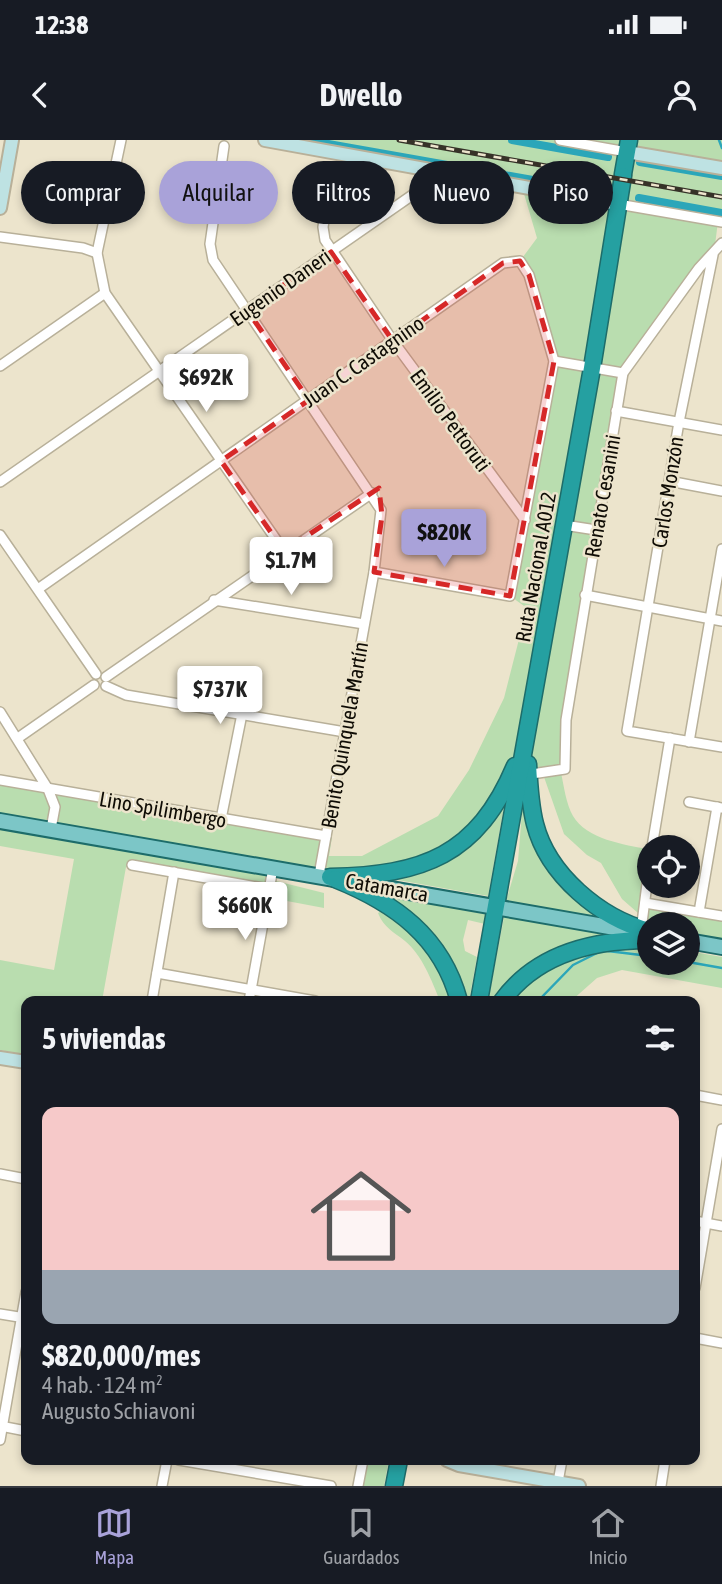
<!DOCTYPE html>
<html lang="es">
<head>
<meta charset="utf-8">
<style>
	body { margin:0; font-family:"Asap Condensed",sans-serif; background:#242831; color:#f1f3f6; height:100vh; display:flex; flex-direction:column; font-size:26px; white-space:nowrap }
	* { box-sizing:border-box; margin:0 }
	p { font-size:23px; color:#9ea1a6 }
	.icon { flex:none; width:38px; height:38px; fill:none; stroke:currentColor; stroke-width:2; stroke-linecap:round; stroke-linejoin:round }
	.map { position:relative; flex:1; overflow:hidden }
	.details { position:absolute; left:21px; top:856px; width:679px; height:469px; display:flex; flex-direction:column; background:#171b24; border-radius:14px; box-shadow:0 4px 10px #0003 }
	.details>* { flex:none }
	.banner { position:absolute; left:21px; top:21px; width:681px; height:63px; display:flex; gap:14px }
	.buttons { position:absolute; left:637px; top:695px; display:grid; gap:14px }
	.buttons a { display:grid; place-items:center; width:63px; height:63px; border-radius:50%; background:#171b24; box-shadow:0 4px 10px #0003; font-size:35px }
	.price { position:absolute; translate:-50% -60px; padding:0 16px; border-radius:7px; background:#fff; color:#222; font-size:23px; line-height:46px; filter:drop-shadow(0 2px 4px #0008) }
	.price::after { content:''; position:absolute; left:50%; top:42px; width:21px; height:16px; margin-left:-10px; background:inherit; clip-path:polygon(0 0,100% 0,50% 100%) }
	.price.selected { background:#a9a2d9; color:#111 }
	ul { padding:0; list-style:none }
	li { display:grid; align-content:center; gap:14px; height:371px; padding:0 21px }
	li span { display:grid; place-items:center; height:217px; border-radius:14px; color:#555 }
	li>.icon { margin-inline-start:auto }
	span .icon { width:126px; height:126px; fill:#fffc; stroke-width:1 }
	li b { font-size:30px }
	h2 { display:flex; justify-content:space-between; align-items:center; height:84px; padding:0 21px; font-size:30px }
	.tag { padding:0 24px; border-radius:32px; background:#171b24; box-shadow:0 4px 10px #0003; font-size:24px; line-height:63px }
	.tag.selected { background:#a9a2d9; color:#111 }
	.status { display:flex; justify-content:space-between; align-items:center; height:49px; padding:0 35px; background:#171b24; direction:ltr }
	.status svg { height:19px; fill:currentColor }
	header { display:flex; justify-content:space-between; align-items:center; height:91px; padding:0 21px; background:#171b24; font-size:32px; font-weight:700 }
	.tab-bar { display:flex; justify-content:space-around; align-items:center; height:98px; border-top:2px solid #363941; background:#171b24; font-size:19px; color:#9ea1a6 }
	.tab-bar a { display:grid; justify-items:center; gap:4px }
	.tab-bar .selected { color:#a9a2d9 }
	.map>svg:first-child { display:block }
</style>
</head>
<body>
<div class="status"><b>12:38</b><svg viewBox="0 0 49 12"><path d="M0 12V9h3v3zM5 12V6h3v6zM10 12V3h3v9zM15 12V0h3v12zM26 1h20v11H26zM47 4h2v5h-2z"/></svg></div>
<header><svg class="icon" aria-label="back" viewBox="0 0 24 24"><path d="M15 5l-7 7 7 7"/></svg>Dwello<svg class="icon" aria-label="person" viewBox="0 0 24 24"><circle cx="12" cy="8" r="4"/><path d="M4 21q1-7 8-7t8 7"/></svg></header>
<div class="map">
<svg width="722" height="1346" viewBox="0 0 722 1346">
	<rect width="100%" height="100%" fill="#ece4cc"/>
	<!-- green -->
	<g fill="#b9ddaf">
		<polygon points="265,0 722,0 722,82 718,81 714,113 623,233 585,455 565,629 529,635 462,702 376,735 273,728 269,749 132,725 126,727 102,861 26,861 26,915 0,910 0,820 54,830 74,719 0,706 0,640 332,697 329,716 362,716 438,676 469,630 504,558 527,468 510,456 554,221 529,135 520,121 537,98 522,47"/>
		<path d="M561 633C564 646 566 664 573 676 586 699 625 705 648 709L638 773 622 759 601 723 587 715 564 694 544 637Z"/>
		<polygon points="523,660 534,690 606,780 506,761 518,721"/>
		<polygon points="505,661 488,756 392,739 412,732"/>
		<polygon points="276,741 324,753 324,768 271,758"/>
		<polygon points="383,756 486,774 485,784 468,780 463,800 465,811 477,817 469,861 464,861 456,839"/>
		<polygon points="645,763 722,776 722,807 688,801 688,784 649,784 641,789"/>
		<path d="M383 770 420 798 456 861H440C432 841 422 815 405 801 394 792 384 788 378 773Z"/>
		<polygon points="504,777 605,794 499,861 488,861"/>
		<polygon points="649,806 649,822 688,822 688,811 722,817 722,848 622,830 597,838 571,861 509,861 527,840 583,810"/>
		<polygon points="368,1320 389,1320 384,1346 362,1346"/>
	</g>
	<g fill="none" stroke-linecap="round" stroke-linejoin="round">
		<!-- stream -->
		<g stroke="#2ba6b9" stroke-width="2.5">
			<polyline points="719,0 722,8"/>
			<polyline points="608,811 649,816"/>
			<polyline points="688,822 722,828"/>
			<polyline points="538,861 573,825 601,811"/>
		</g>
		<!-- canal -->
		<g stroke="#2ba6b9" stroke-width="8">
			<polyline points="306,0 595,51"/>
			<polyline points="512,0 608,17"/>
			<polyline points="640,22 722,36"/>
			<polyline points="639,58 722,73"/>
		</g>
		<!-- street casing -->
		<g stroke="#b8b099" stroke-width="12">
			<g id="street">
				<polyline points="121,0 97,113 105,153 284,411"/>
				<polyline points="560,0 627,12"/>
				<polyline points="224,6 210,104 213,120 381,370 374,432 319,735"/>
				<polyline points="332,29 323,87 325,100 393,201 525,380"/>
				<polyline points="618,64 722,82"/>
				<polyline points="0,97 83,108 97,113"/>
				<polyline points="713,115 679,282 627,591 722,607"/>
				<polyline points="554,221 623,233"/>
				<polyline points="0,226 105,153"/>
				<polyline points="616,271 722,290"/>
				<polyline points="669,341 722,351"/>
				<polyline points="0,342 421,49"/>
				<polyline points="564,385 596,390"/>
				<polyline points="0,395 96,534"/>
				<polyline points="38,449 503,123 520,121 529,135 554,221 510,456 374,432"/>
				<polyline points="585,455 722,481"/>
				<polyline points="214,460 364,484"/>
				<polyline points="106,537 372,353"/>
				<polyline points="106,546 126,555 345,592"/>
				<polyline points="0,572 48,649 55,667 51,689"/>
				<polyline points="18,598 94,545"/>
				<polyline points="689,602 722,409"/>
				<polyline points="525,635 565,629 566,580 623,233 699,128 722,103"/>
				<polyline points="0,640 326,696"/>
				<polyline points="689,662 722,668"/>
				<polyline points="221,679 242,574"/>
				<polyline points="652,707 670,598"/>
				<polyline points="132,725 269,749"/>
				<polyline points="645,763 722,776"/>
				<polyline points="699,772 717,667"/>
				<polyline points="641,791 649,728"/>
				<polyline points="157,833 315,861"/>
				<polyline points="152,861 174,732"/>
				<polyline points="249,861 273,728"/>
				<polyline points="695,955 722,960"/>
				<polyline points="0,1034 26,1039"/>
				<polyline points="695,1081 722,1086"/>
				<polyline points="695,1148 722,989"/>
				<polyline points="0,1174 25,1178"/>
				<polyline points="695,1198 722,1203"/>
				<polyline points="0,1286 26,1291"/>
				<polyline points="0,1300 26,1152"/>
				<polyline points="179,1320 331,1346"/>
				<polyline points="558,1342 562,1320"/>
				<polyline points="162,1346 167,1320"/>
				<polyline points="358,1346 363,1320"/>
				<polyline points="661,1346 665,1320"/>
			</g>
		</g>
		<!-- secondary casing -->
		<g stroke="#b8b099" stroke-width="16">
			<g id="secondary">
				<polyline points="265,0 618,64"/>
				<polyline points="627,12 722,28"/>
				<polyline points="0,68 12,0"/>
				<polyline points="0,918 26,922"/>
				<polyline points="447,1320 459,1325 579,1346"/>
			</g>
		</g>
		<!-- primary casing -->
		<g stroke="#1d6c6a" stroke-width="18">
			<g id="primary">
				<polyline points="0,681 638,792"/>
				<polyline points="688,801 722,807"/>
			</g>
		</g>
		<!-- highway casing -->
		<g stroke="#1d6c6a" stroke-width="19">
			<g id="highway">
				<polyline points="623,34 629,0"/>
				<path d="M528 624C529 644 530 665 535 684 548 735 600 778 649 791"/>
				<path d="M330 737C423 735 477 716 515 626"/>
				<path d="M335 739C395 763 442 797 459 861"/>
				<polyline points="479,861 592,228 623,36"/>
				<path d="M502 861C537 813 593 800 649 800"/>
				<polyline points="394,1346 399,1320"/>
			</g>
		</g>
		<!-- street -->
		<use href="#street" stroke="#fff" stroke-width="9"/>
		<!-- secondary -->
		<use href="#secondary" stroke="#bee2e3" stroke-width="12"/>
		<!-- primary -->
		<use href="#primary" stroke="#7cc6c7" stroke-width="14"/>
		<!-- highway -->
		<use href="#highway" stroke="#25a0a1" stroke-width="16"/>
		<!-- rail casing -->
		<g stroke="#363228" stroke-width="5">
			<polyline id="rail" points="399,0 722,57"/>
		</g>
		<!-- rail -->
		<use href="#rail" stroke="#ece4cc" stroke-width="2.5" stroke-dasharray="8" stroke-linecap="butt"/>
	</g>
	<!-- marked area -->
	<path fill="#d62828" fill-opacity="0.2" stroke="#d62828" stroke-width="5" stroke-dasharray="14 9" stroke-linejoin="round" d="M331 112 393 201 503 123 520 121 529 135 554 221 510 456 374 432 382 376 379 348 284 411 221 321 309 260 247 170Z"/>
	<g text-anchor="middle" dominant-baseline="central" stroke-width="5" stroke-linejoin="round" paint-order="stroke">
		<!-- street labels -->
		<g font-size="21" fill="#0f0c05" stroke="#ece4cc">
			<text transform="translate(280 147) rotate(-35)">Eugenio Daneri</text>
			<text transform="translate(363 221) rotate(-35)">Juan C. Castagnino</text>
			<text transform="translate(451 280) rotate(54)">Emilio Pettoruti</text>
			<text transform="translate(667 352) rotate(-81)">Carlos Monzón</text>
			<text transform="translate(602 356) rotate(-80)">Renato Cesanini</text>
			<text transform="translate(535 427) rotate(-80)">Ruta Nacional A012</text>
			<text transform="translate(344 595) rotate(-80)">Benito Quinquela Martín</text>
			<text transform="translate(163 669) rotate(10)">Lino Spilimbergo</text>
			<text transform="translate(387 747) rotate(10)">Catamarca</text>
		</g>
	</g>
</svg>
<div class="buttons">
<a><svg class="icon" aria-label="locate" viewBox="0 0 24 24"><circle cx="12" cy="12" r="6"/><path d="M12 2v4M12 18v4M2 12h4M18 12h4"/></svg></a>
<a><svg class="icon" aria-label="layers" viewBox="0 0 24 24"><path d="M12 4l9 5-9 5-9-5zM3 14l9 5 9-5"/></svg></a>
</div>
<b class="price" style="left:206px;top:274px">$692K</b>
<b class="price selected" style="left:444px;top:429px">$820K</b>
<b class="price" style="left:291px;top:457px">$1.7M</b>
<b class="price" style="left:220px;top:586px">$737K</b>
<b class="price" style="left:245px;top:802px">$660K</b>
<div class="banner">
<a class="tag">Comprar</a>
<a class="tag selected">Alquilar</a>
<a class="tag">Filtros</a>
<a class="tag">Nuevo</a>
<a class="tag">Piso</a>
</div>
<section class="details">
<h2>5 viviendas<svg class="icon" aria-label="filters" viewBox="0 0 24 24"><path d="M4 7h16M4 17h16"/><circle cx="9" cy="7" r="2"/><circle cx="15" cy="17" r="2"/></svg></h2>
<ul>
<li><span style="background:linear-gradient(#f6c9c9 75%,#9aa5b1 0)"><svg class="icon" aria-label="home" viewBox="0 0 24 24"><path d="M3 11l9-7 9 7M6 9v11h12V9"/></svg></span><div><b>$820,000/mes</b><p>4 hab. · 124 m²</p><p>Augusto Schiavoni</p></div></li>
</ul>
</section>
</div>
<nav class="tab-bar">
<a class="selected"><svg class="icon" aria-label="map" viewBox="0 0 24 24"><path d="M3 6l6-2 6 2 6-2v14l-6 2-6-2-6 2zM9 4v14M15 6v14"/></svg>Mapa</a>
<a><svg class="icon" aria-label="saved" viewBox="0 0 24 24"><path d="M7 4h10v16l-5-4-5 4z"/></svg>Guardados</a>
<a><svg class="icon" aria-label="home" viewBox="0 0 24 24"><path d="M3 11l9-7 9 7M6 9v11h12V9"/></svg>Inicio</a>
</nav>
</body>
</html>
